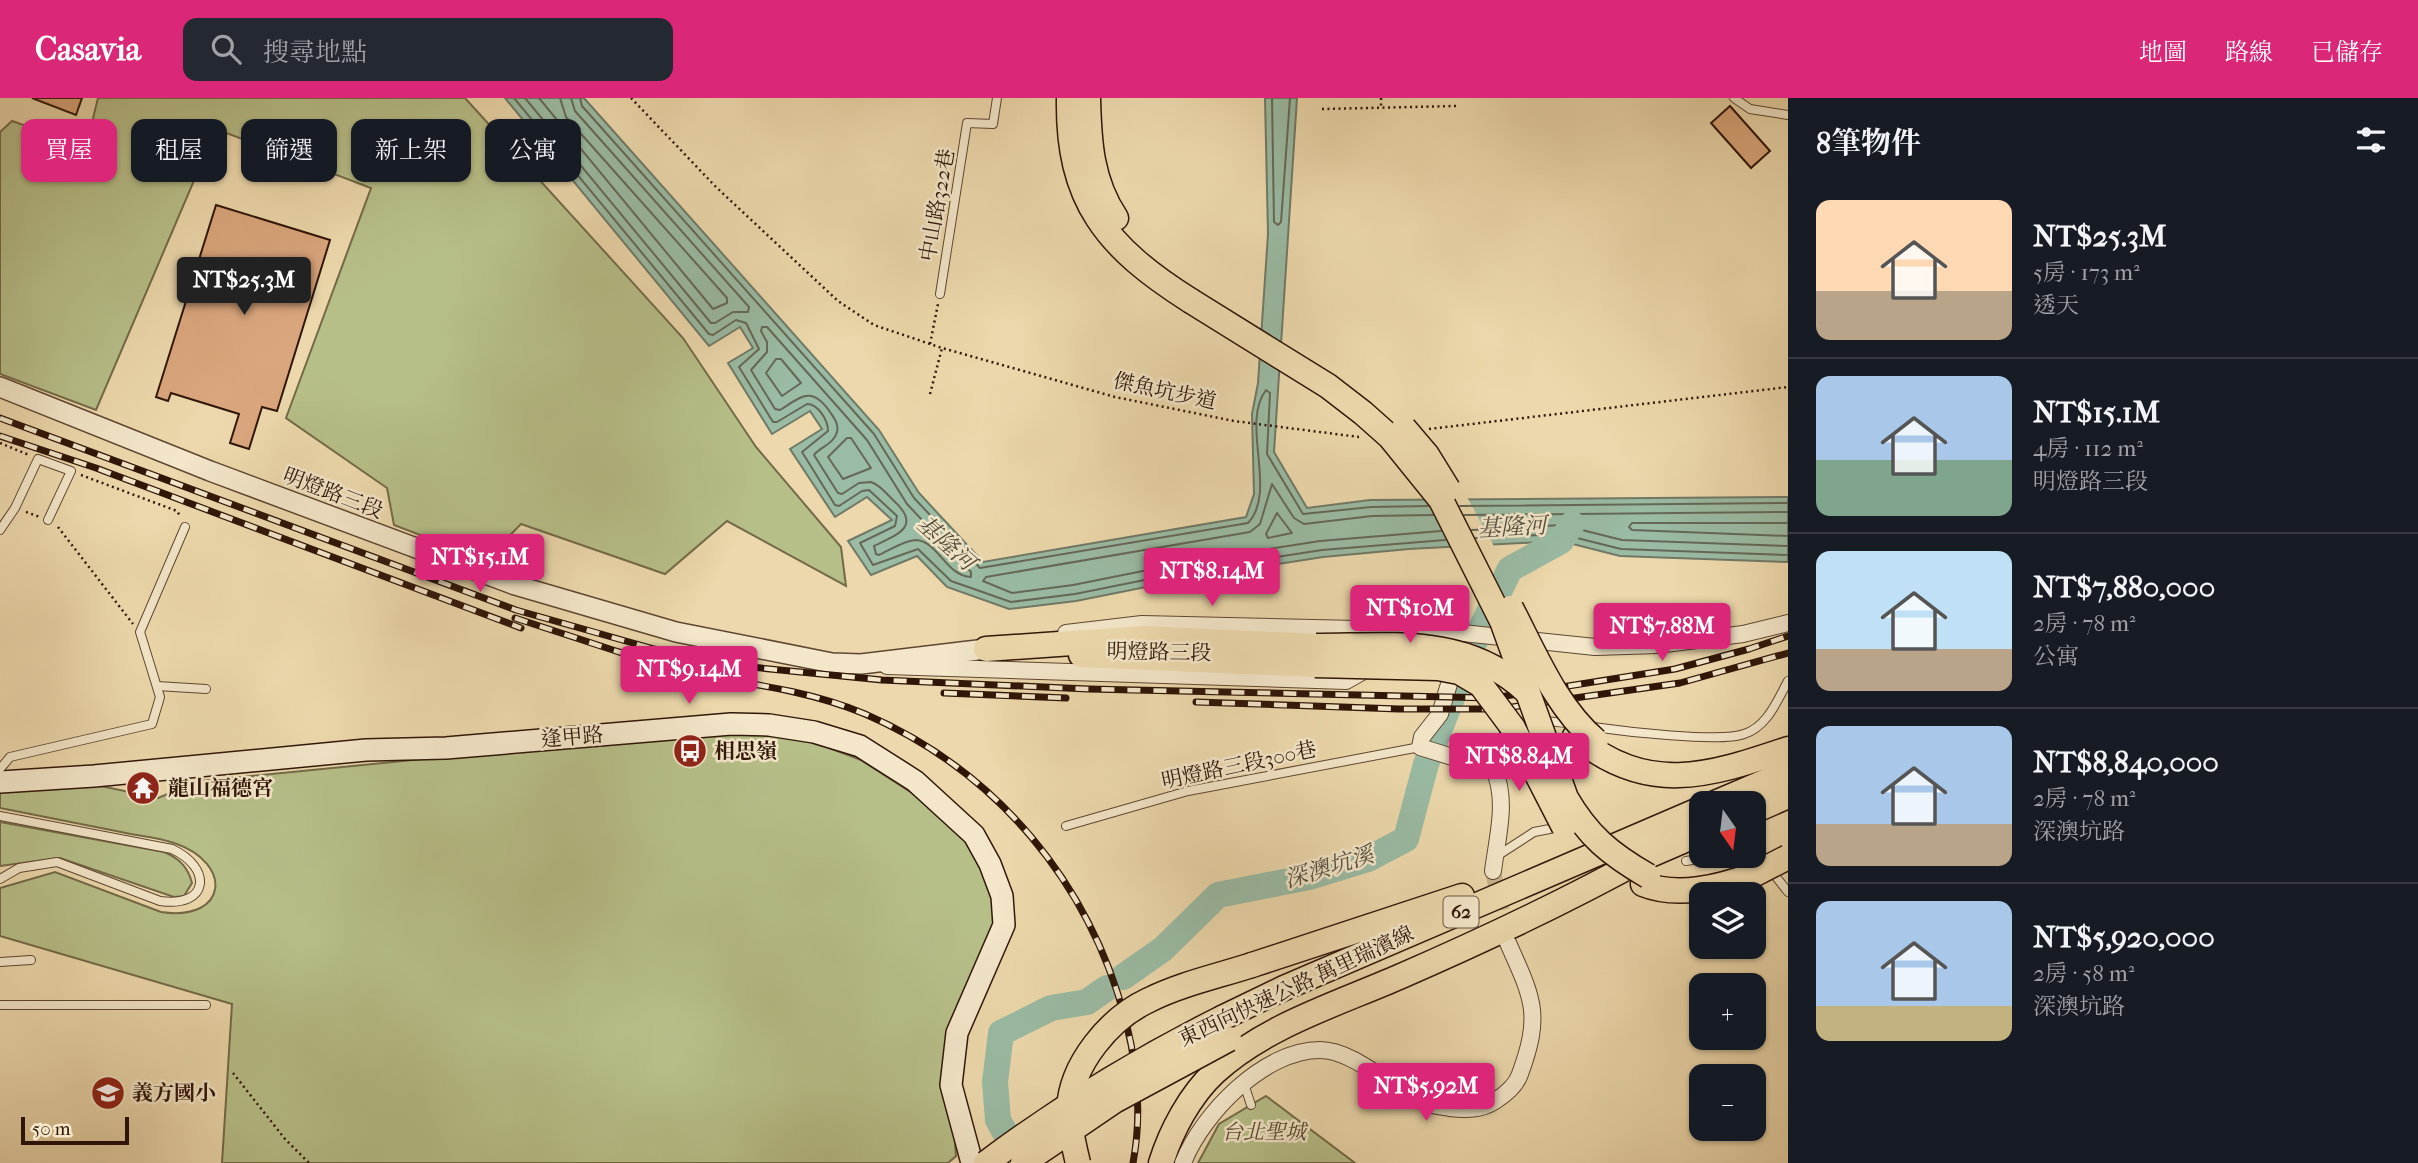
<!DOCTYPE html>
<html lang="zh-TW">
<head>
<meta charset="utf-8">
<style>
	body { margin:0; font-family:"IM FELL French Canon","Noto Serif TC",serif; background:#242831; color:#f1f3f6; height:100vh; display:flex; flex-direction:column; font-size:26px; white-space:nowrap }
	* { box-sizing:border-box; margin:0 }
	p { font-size:23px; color:#9ea1a6 }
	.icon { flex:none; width:38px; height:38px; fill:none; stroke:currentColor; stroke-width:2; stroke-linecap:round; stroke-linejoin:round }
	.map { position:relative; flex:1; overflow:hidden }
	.sheet { display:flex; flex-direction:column; background:#171b24; width:630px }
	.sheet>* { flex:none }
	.guide { position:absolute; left:21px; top:21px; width:665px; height:63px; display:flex; gap:14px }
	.needle { width:46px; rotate:166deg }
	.controls { position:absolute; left:1689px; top:693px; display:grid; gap:14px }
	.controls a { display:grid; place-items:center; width:77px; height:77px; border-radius:14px; background:#171b24; box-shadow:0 2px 5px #0004; font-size:35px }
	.scale { position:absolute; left:21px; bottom:18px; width:108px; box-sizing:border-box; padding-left:7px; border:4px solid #301608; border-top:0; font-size:19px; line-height:24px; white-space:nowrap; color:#301608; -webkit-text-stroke:5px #f3e6c9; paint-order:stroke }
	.price { position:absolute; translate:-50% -60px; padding:0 16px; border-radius:7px; background:#db2777; color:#fff; font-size:23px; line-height:46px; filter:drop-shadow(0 2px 4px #0008) }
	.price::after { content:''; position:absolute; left:50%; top:42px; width:21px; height:16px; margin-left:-10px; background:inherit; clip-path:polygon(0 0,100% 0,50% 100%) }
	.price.on { background:#222; color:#fff }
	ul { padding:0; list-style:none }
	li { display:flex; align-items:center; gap:21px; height:175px; padding:0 28px }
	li+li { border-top:2px solid #363941 }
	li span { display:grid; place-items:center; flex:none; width:196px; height:140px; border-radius:14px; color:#555 }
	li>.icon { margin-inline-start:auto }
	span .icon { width:84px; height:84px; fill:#fffc; stroke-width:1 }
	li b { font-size:30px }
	h2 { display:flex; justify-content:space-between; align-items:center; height:84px; padding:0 28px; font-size:30px }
	.tag { padding:0 24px; border-radius:14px; background:#171b24; box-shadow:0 2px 5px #0004; font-size:24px; line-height:63px }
	.tag.on { background:#db2777; color:#fff }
	header { display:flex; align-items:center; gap:42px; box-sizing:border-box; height:98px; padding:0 35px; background:#db2777; color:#fff }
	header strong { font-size:33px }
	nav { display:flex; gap:38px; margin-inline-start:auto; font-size:24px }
	.search { width:490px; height:63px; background:#242831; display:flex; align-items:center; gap:18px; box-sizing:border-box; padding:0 24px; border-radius:14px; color:#9ea1a6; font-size:26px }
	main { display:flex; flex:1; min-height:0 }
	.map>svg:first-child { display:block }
</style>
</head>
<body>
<header>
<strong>Casavia</strong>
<div class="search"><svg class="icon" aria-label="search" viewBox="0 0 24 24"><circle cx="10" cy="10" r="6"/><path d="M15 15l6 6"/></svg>搜尋地點</div>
<nav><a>地圖</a><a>路線</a><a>已儲存</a></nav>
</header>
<main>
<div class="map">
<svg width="1788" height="1065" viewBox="0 0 1788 1065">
	<rect width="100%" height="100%" fill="#ecd8ac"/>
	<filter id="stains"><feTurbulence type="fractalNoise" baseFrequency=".00286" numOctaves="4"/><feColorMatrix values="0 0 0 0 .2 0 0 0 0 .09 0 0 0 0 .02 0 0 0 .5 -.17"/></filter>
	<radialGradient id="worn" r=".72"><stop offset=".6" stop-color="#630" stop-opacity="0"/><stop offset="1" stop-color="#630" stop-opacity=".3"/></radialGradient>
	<!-- green -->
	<g fill="#b7bf89" stroke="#746a48" stroke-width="2">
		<polygon points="98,0 465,0 683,240 756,349 841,449 846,488 727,423 665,476 521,426 486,462 394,427 387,390 286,320 371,90 216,31 96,312 0,276 0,34 12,23 86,49"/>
		<path d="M769 627 861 662 969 732 1006 800 949 967 956 1058 948 1065H222L232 906 0 838V790L55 774 161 814C228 824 234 765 174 745 157 739 138 738 121 734 81 726 40 718 0 710V692L91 686 158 700 200 683Z"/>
		<path d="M0 724 164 754C179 760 188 769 192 785L184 798 174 799 60 760 0 768Z"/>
		<polygon points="1266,998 1355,1065 1198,1065 1219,1026"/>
	</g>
	<!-- water -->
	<polygon fill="#9abba4" stroke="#707966" stroke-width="2" points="505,0 584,0 879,332 919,395 983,464 1246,419 1254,396 1252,316 1258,285 1268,136 1265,0 1297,0 1274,354 1307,410 1370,402 1788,399 1788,464 1620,458 1561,443 1409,451 1323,459 1201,478 1076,503 1009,511 947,489 917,458 871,477 848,443 892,422 867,399 835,419 790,351 822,331 810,313 772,336 728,265 753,250 740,229 709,248"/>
	<!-- pier -->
	<polygon fill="#ecd8ac" points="1466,397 1495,450 1454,452 1424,398"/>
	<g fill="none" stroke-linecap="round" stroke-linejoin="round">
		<!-- shore -->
		<g stroke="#656856" stroke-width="2">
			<path d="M514 0 709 236 713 237 736 222 746 225 759 251 739 269 773 324H777L807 306C818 306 828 322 828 333L802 354 835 407 839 408 862 393 869 392 897 418 895 428 860 445 873 467 918 451 951 483 1011 504 1075 496 1199 471 1322 452 1445 442"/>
			<polyline points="525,0 711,225 715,225 733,214 748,214 749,209 575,13 571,0"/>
			<polyline points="539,0 713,211 727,205 727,200 566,19 560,0"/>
			<path d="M580 0 582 8 874 336 914 400 980 470 1248 425C1278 393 1240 326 1266 292L1270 295 1267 356 1303 416 1371 409 1428 408"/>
			<polyline points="1272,0 1274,124 1278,127 1281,124 1290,0"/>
			<path d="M762 229H767L867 342 907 406 971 474V479C946 478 938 443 916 442 905 442 890 452 879 457L876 456 874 448C899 436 922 428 893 402 886 395 880 387 871 384L859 385 842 396 838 395 814 357C820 349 834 346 837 334 839 326 834 320 830 314 812 288 802 298 780 312L775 311 751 272 767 254V244L761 233Z"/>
			<polygon points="776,261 781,261 801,285 782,298 766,275"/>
			<polygon points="847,340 851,340 871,370 843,381 828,359"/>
			<polyline points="1460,408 1788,405"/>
			<polygon points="1277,415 1292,435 1268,440 1266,436"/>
			<polyline points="1433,417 1372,418 1304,426 1294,420 1272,386 1260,426 1250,434 986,479 983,483 1012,495 1073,487 1198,462 1320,443 1441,433"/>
			<polyline points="1464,417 1788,414"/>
			<polyline points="1788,425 1632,425 1629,429 1632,432 1788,438"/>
			<polyline points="1472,432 1562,427 1622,442 1788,448"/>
			<polyline points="1476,440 1561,436 1621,451 1788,457"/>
		</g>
		<!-- river -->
		<g stroke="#9abba4" stroke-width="26">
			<polyline points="1123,879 1163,851 1218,797 1309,779 1368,761 1406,741 1426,666 1473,547 1510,471 1561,443 1572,426"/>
			<polyline points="1022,1065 998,1022 995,984 1001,935 1051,910 1087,904 1107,890"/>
		</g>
	</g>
	<!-- building -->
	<g fill="#daa67d" stroke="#301608" stroke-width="2">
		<polygon points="32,0 82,0 76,17"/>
		<polygon points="1730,8 1770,53 1751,70 1711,25"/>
		<polygon points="216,107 330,142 277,313 262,309 249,351 230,345 239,316 171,295 168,303 156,299"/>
	</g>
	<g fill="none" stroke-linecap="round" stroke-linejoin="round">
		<!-- minor-tunnel -->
		<polyline stroke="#c6b18b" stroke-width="16" stroke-dasharray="16 8" stroke-linecap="butt" points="1493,773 1507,840"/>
		<!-- service casing -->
		<g stroke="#5f4631" stroke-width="10">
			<g id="service">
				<polyline points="1734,0 1750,11 1788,17"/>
				<polyline points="940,196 967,25 993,26 997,0"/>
				<polyline points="0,432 15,410 38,361 71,373 48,422"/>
				<polyline points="157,588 206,591"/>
				<path d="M1593 629C1621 633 1721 645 1744 636 1767 629 1777 603 1788 583"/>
				<polyline points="0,671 10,659 152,626 160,599 140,534 185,429"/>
				<path d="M1494 672 1505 632C1529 618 1546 623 1573 626"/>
				<path d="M0 718 172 751C213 770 209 810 160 803L57 764 19 770 0 781"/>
				<polyline points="1066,728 1188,693 1420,649"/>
				<polyline points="1754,751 1788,794"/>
				<polyline points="1497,758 1534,734 1560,729"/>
				<polyline points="1686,763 1718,758"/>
				<polyline points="0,864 31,862"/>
				<polyline points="0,907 206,907"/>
				<polyline points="1244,986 1251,1007"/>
			</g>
		</g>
		<!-- minor casing -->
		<g stroke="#5f4631" stroke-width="18">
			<g id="minor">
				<polyline points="1066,535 1142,526 1444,533 1595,549 1657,547 1743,536 1788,525"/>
				<path d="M1455 566 1440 616 1422 639 1420 649 1494 672C1508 702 1497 741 1493 773"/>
				<polyline points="887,568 1346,583 1369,570"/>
				<path d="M1183 1065C1202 1016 1264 952 1320 952 1355 952 1395 994 1429 1006 1435 1008 1443 1009 1450 1010 1466 1012 1481 1012 1495 1003 1506 996 1516 988 1520 976 1542 916 1533 901 1508 845"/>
			</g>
		</g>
		<!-- tertiary casing -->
		<g stroke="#5f4631" stroke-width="22">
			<polyline id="tertiary" points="0,289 210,373 515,487 676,534 832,565 861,566 986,551"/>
		</g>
		<!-- secondary casing -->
		<g stroke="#301608" stroke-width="24">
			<polyline id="secondary" points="0,684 94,678 366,652 446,650 731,626 769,627 814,634 860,648 915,683 974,737 990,766 1002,798 1004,827 957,935 951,987 972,1065"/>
		</g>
		<!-- trunk casing -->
		<g stroke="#301608" stroke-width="27">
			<g id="trunk">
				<path d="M1069 0C1067 103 1107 150 1191 203"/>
				<path d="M1088 0C1089 43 1091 83 1116 120"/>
				<polyline points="986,551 1144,540 1316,548"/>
				<polyline points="1081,557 1315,567"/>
				<path d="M1575 638C1647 698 1708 678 1788 651"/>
				<polyline points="1715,705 1788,674"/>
				<polyline points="1754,713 1788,698"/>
				<polyline points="1634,764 1701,735"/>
				<path d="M1643 786C1678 800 1719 789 1753 777"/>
				<polyline points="1252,867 1462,798"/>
				<polyline points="1222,920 1284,890 1701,711"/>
				<path d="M1161 1065C1171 1033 1190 997 1215 974 1265 928 1337 906 1399 879 1484 842 1567 803 1648 758"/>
			</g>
		</g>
		<!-- path -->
		<g stroke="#301608" stroke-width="2.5" stroke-dasharray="2 3.5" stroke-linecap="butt">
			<polyline points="631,0 716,89 838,203 874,227 942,250 1115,299 1234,323 1359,339"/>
			<polyline points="1381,0 1381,9"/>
			<polyline points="1322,11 1456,8"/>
			<polyline points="930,246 938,206"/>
			<polyline points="930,296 942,250"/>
			<polyline points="1429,331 1788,289"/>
			<polyline points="0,345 29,357"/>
			<polyline points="81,377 177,413 180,418"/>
			<polyline points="26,414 40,419"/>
			<polyline points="58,429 133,526"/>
			<polyline points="233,975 285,1041 309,1065"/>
		</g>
		<!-- service -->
		<use href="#service" stroke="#f3e6c9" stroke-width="8"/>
		<!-- minor -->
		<use href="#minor" stroke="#f3e6c9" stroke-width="16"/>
		<!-- tertiary -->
		<use href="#tertiary" stroke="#f3e6c9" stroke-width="19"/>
		<!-- secondary -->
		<use href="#secondary" stroke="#f3e6c9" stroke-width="21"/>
		<!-- trunk -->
		<use href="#trunk" stroke="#ecd8ac" stroke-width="24"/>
		<!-- rail casing -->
		<g stroke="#301608" stroke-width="7">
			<g id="rail">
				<polyline points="0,320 516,512 654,551 730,567 882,582 1088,591 1493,600 1675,571 1749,551 1788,538"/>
				<polyline points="0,338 96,370 521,530"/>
				<polyline points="515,520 619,554 693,569"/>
				<path d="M679 574C742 585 806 591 865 616 997 673 1090 785 1126 924 1138 971 1142 1017 1133 1065"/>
				<polyline points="944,595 1066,600"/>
				<polyline points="1196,604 1399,611 1498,611 1680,585 1788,555"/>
			</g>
		</g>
		<!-- rail -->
		<use href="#rail" stroke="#f3e6c9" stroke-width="4.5" stroke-dasharray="13" stroke-linecap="butt"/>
		<!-- trunk-bridge casing -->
		<g stroke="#301608" stroke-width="27" stroke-linecap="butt">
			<g id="trunk-bridge">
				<path d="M1191 203 1328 288 1363 315 1390 339 1441 402 1502 523 1566 700C1588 738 1610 756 1648 778"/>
				<polyline points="1404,330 1427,357 1448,391"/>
				<path d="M1511 510C1535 556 1556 609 1596 643"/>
				<path d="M1316 548C1392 548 1466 537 1526 593"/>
				<polyline points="1315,567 1438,570 1459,574 1481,587 1513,630 1564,729"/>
				<polyline points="1753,777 1788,759"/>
				<path d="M986 1065C1061 1009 1138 962 1222 920"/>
				<polyline points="1023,1065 1114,1003 1229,941"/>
				<path d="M1078 1065C1074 1048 1069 1029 1069 1011 1071 966 1110 920 1149 902 1181 886 1218 878 1252 867"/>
			</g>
		</g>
		<!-- trunk-bridge -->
		<use href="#trunk-bridge" stroke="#ecd8ac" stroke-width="24"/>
	</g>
	<!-- icons -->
	<defs>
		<g id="bus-disc" transform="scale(1.75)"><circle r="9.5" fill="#8f2418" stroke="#f3e6c9"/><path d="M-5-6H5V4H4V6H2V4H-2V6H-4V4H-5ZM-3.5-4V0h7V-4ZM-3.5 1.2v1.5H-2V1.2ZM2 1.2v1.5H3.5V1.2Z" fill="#fff"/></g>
		<g id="temple-disc" transform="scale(1.75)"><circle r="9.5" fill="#8f2418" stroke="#f3e6c9"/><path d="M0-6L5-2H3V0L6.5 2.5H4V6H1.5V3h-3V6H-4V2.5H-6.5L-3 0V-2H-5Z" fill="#fff"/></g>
		<g id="school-disc" transform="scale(1.75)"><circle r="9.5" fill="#8f2418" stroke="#f3e6c9"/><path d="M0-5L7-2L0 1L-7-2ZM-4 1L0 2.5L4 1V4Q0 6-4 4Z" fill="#fff"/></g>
	</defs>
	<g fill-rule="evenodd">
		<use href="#bus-disc" x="690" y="653"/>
		<use href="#temple-disc" x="143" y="690"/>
		<use href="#school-disc" x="108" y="995"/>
	</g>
	<g text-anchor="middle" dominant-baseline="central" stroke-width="5" stroke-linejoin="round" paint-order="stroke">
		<!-- shield labels -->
		<rect fill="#f3e6c9" stroke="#6a5442" stroke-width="2" x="1443.5" y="798.5" width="35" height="31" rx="5"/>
		<g font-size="19" font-weight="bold" fill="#301608">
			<text x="1461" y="814">62</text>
		</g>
		<!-- street labels -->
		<g font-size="21" fill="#301608" stroke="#f3e6c9">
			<text transform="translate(937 107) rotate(-80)">中山路322巷</text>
			<text transform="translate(1165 293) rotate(12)">傑魚坑步道</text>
			<text transform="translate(333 395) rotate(21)">明燈路三段</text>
			<text transform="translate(1159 554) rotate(1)">明燈路三段</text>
			<text transform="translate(572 639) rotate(-5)">逢甲路</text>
			<text transform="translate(1239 667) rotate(-12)">明燈路三段300巷</text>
			<text transform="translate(1296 888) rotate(-25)">東西向快速公路 萬里瑞濱線</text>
		</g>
		<!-- poi labels -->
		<g font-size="21" font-weight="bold" fill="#301608" stroke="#f3e6c9" text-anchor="start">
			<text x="714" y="653">相思嶺</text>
			<text x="168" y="690">龍山福德宮</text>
			<text x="132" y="995">義方國小</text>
		</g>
		<!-- park labels -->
		<g font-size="21" font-style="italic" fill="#58492f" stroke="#f3e6c9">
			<text x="1264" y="1034">台北聖城</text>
		</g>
		<!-- water labels -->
		<g font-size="23" font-style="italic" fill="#55503f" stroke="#f3e6c9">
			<text transform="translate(1512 429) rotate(-3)">基隆河</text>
			<text transform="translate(946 445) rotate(42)">基隆河</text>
			<text transform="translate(1329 769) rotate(-17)">深澳坑溪</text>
		</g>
	</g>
	<rect width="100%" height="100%" filter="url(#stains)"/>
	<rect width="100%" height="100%" fill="url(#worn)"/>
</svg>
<div class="controls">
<a><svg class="needle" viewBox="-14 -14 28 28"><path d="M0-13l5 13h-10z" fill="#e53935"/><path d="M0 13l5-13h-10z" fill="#9ea1a6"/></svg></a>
<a><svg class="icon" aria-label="layers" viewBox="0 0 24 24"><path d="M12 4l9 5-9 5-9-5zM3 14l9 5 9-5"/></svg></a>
<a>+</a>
<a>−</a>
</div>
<div class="scale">50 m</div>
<b class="price on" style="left:244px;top:219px">NT$25.3M</b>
<b class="price" style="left:480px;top:496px">NT$15.1M</b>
<b class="price" style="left:1212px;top:510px">NT$8.14M</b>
<b class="price" style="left:1410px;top:547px">NT$10M</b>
<b class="price" style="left:1662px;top:565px">NT$7.88M</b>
<b class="price" style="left:689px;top:608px">NT$9.14M</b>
<b class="price" style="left:1519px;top:695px">NT$8.84M</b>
<b class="price" style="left:1426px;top:1025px">NT$5.92M</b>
<div class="guide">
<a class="tag on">買屋</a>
<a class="tag">租屋</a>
<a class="tag">篩選</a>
<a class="tag">新上架</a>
<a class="tag">公寓</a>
</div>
</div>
<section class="sheet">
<h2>8筆物件<svg class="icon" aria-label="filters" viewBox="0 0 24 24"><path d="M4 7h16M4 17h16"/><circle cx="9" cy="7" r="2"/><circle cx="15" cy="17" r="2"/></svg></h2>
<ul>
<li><span style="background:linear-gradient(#ffd9b3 65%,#b9a48a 0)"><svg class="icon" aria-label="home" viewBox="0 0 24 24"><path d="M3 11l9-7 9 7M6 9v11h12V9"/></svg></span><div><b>NT$25.3M</b><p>5房 · 173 m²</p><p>透天</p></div></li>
<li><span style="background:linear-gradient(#a9c7e8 60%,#7fa58c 0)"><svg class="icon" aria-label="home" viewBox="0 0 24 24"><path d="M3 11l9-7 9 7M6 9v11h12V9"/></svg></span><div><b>NT$15.1M</b><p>4房 · 112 m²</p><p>明燈路三段</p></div></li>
<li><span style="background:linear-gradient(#bfe0f5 70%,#b9a48a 0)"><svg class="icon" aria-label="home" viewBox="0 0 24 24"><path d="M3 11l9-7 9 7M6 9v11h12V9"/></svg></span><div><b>NT$7,880,000</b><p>2房 · 78 m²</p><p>公寓</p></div></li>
<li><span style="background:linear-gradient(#a9c7e8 70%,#b9a48a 0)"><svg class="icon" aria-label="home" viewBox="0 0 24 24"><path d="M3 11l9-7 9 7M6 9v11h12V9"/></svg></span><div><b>NT$8,840,000</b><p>2房 · 78 m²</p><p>深澳坑路</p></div></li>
<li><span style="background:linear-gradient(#a9c7e8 75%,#c2b280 0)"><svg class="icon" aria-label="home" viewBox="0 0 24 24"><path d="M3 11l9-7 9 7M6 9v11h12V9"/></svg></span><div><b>NT$5,920,000</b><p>2房 · 58 m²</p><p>深澳坑路</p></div></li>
</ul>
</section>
</main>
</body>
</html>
